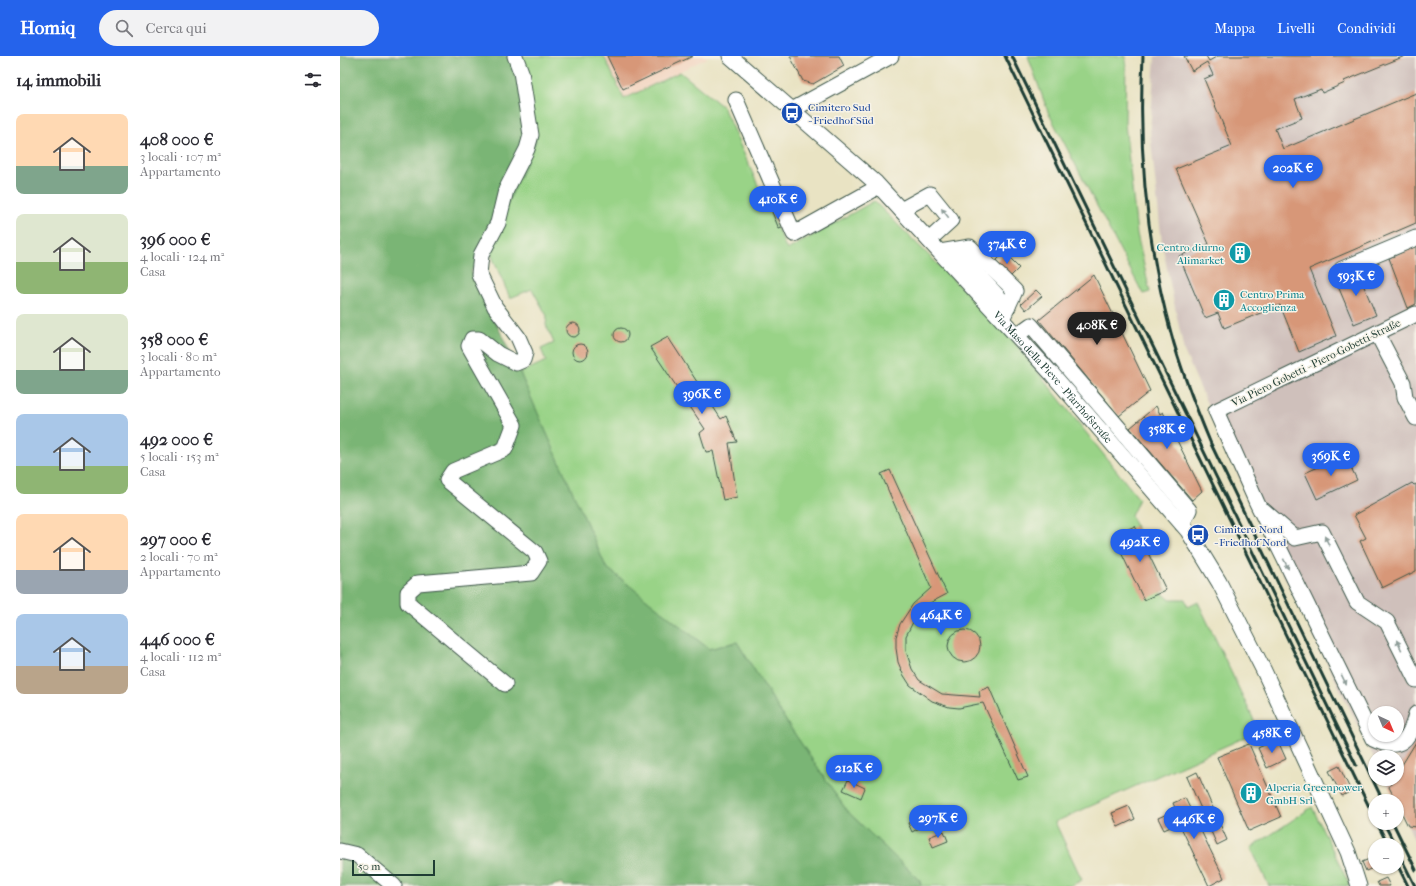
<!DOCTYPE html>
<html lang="it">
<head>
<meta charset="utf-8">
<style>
	body { margin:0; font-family:"IM FELL French Canon",serif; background:#f2f2f3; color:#2b2b33; height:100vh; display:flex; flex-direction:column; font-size:15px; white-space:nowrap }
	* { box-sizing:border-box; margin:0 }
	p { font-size:13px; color:#7c7c81 }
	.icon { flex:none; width:22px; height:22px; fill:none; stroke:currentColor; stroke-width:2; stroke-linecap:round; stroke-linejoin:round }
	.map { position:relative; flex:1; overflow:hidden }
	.side { display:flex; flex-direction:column; background:#fff; width:340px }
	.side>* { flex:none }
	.needle { width:26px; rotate:136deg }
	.tools { position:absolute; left:1028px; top:650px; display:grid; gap:8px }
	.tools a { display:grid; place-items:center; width:36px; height:36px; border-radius:50%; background:#fff; box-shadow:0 1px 3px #0004; font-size:20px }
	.scale { position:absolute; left:12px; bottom:10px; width:83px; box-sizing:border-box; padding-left:4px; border:2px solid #1f3d34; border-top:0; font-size:11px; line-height:14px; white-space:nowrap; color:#1f3d34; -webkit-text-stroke:3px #f7f3e8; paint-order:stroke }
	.price { position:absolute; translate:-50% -34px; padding:0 9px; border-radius:14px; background:#2563eb; color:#fff; font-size:13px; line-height:26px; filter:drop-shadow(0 1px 2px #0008) }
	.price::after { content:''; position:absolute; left:50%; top:24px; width:12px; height:9px; margin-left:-6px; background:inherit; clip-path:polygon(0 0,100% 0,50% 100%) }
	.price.selected { background:#222; color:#fff }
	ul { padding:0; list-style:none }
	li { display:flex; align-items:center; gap:12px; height:100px; padding:0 16px }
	li span { display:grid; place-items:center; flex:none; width:112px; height:80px; border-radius:8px; color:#555 }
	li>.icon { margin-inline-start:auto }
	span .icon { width:48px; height:48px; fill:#fffc; stroke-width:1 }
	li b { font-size:17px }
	h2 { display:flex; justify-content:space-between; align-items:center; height:48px; padding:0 16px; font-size:17px }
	header { display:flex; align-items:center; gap:24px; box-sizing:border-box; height:56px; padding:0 20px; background:#2563eb; color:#fff }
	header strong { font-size:19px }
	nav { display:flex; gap:22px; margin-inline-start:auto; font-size:14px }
	.search { width:280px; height:36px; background:#f2f2f3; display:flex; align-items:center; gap:10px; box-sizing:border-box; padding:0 14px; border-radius:22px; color:#7c7c81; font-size:15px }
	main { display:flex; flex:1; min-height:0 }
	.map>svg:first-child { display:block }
</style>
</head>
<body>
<header>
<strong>Homiq</strong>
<div class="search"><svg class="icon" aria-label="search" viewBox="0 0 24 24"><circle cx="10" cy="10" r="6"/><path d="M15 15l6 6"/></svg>Cerca qui</div>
<nav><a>Mappa</a><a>Livelli</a><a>Condividi</a></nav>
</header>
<main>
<section class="side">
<h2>14 immobili<svg class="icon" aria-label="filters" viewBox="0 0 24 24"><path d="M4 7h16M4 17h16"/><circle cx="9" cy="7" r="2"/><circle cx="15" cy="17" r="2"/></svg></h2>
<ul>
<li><span style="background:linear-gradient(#ffd9b3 65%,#7fa58c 0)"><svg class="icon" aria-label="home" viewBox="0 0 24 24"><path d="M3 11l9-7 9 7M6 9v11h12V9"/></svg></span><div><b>408 000 €</b><p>3 locali · 107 m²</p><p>Appartamento</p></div></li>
<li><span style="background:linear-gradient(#dfe7d0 60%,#8fb573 0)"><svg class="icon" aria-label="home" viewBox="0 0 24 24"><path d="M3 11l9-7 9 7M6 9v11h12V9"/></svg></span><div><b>396 000 €</b><p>4 locali · 124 m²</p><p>Casa</p></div></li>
<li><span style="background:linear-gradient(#dfe7d0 70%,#7fa58c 0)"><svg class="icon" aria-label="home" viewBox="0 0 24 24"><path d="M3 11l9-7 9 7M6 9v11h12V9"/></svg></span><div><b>358 000 €</b><p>3 locali · 80 m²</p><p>Appartamento</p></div></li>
<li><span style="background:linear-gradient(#a9c7e8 65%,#8fb573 0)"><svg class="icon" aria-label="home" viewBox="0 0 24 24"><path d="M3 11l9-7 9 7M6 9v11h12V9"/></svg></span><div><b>492 000 €</b><p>5 locali · 153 m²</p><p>Casa</p></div></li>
<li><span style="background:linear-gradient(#ffd9b3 70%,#9aa5b1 0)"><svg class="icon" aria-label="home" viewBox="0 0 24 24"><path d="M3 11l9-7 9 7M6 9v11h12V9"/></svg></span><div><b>297 000 €</b><p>2 locali · 70 m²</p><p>Appartamento</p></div></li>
<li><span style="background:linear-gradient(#a9c7e8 65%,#b9a48a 0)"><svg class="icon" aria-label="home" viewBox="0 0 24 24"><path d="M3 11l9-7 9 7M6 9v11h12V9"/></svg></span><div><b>446 000 €</b><p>4 locali · 112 m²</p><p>Casa</p></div></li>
</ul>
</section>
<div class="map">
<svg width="1076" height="830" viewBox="0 0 1076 830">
	<rect width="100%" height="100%" fill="#f7f3e8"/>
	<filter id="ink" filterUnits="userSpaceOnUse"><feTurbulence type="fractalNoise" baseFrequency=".025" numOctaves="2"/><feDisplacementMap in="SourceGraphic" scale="8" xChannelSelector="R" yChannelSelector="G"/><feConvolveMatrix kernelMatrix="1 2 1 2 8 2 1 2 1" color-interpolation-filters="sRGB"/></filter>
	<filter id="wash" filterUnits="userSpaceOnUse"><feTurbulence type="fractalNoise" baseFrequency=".012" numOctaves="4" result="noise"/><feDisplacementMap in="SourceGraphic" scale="16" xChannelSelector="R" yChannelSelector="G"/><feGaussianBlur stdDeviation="0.9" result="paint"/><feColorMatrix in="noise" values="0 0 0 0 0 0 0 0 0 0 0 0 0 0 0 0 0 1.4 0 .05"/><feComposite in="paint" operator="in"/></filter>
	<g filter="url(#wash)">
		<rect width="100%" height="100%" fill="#e9e3c3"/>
		<!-- built -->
		<polygon fill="#f3d4bf" points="264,0 366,0 367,2 284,43"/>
		<!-- industrial -->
		<path fill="#cfc0bb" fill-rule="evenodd" d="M815 0H1076V788L1057 745 1045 723H1057V701H1035V704L927 485 844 295 822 188 810 76ZM1035 657H1057V679H1035Z"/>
		<!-- green -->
		<g fill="#99d387" stroke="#5c885e">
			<polygon points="178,0 264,0 284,43 340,16 383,51 447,194 534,145 666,276 799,443 791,460 826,534 821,536 829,543 845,543 848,551 858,546 919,675 715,766 742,824 730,830 581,830 580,825 507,755 448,668 397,586 369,593 266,511 180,317 206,305 201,293 214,287 206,269 207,260 192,233 170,242 148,191"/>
			<polygon points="688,0 786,0 785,68 797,178 810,236 803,238 708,56"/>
			<polygon points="972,751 1010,830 929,830 911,792"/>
		</g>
		<!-- forest -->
		<polygon fill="#7ab574" stroke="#4c7954" points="0,0 178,0 196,85 148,191 131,215 180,317 266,511 369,593 397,586 448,668 507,755 580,825 581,830 223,830 222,827 211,830 0,830"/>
		<g id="blocks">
			<!-- building -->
			<g fill="#d79778">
				<polygon points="267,0 353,0 283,33"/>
				<polygon points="450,0 499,0 504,10 473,28 463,25"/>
				<polygon points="844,0 866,0 869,5 878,0 1065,0 1004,25 1005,27 982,37 981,33 955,43 962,62 935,73 943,93 1076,37 1076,167 969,213 996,280 959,296 940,249 884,272 878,257 865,262 839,200 869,188 836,113 892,90 864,23 873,19 867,6 852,15"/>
				<polygon points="431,141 436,151 430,153 425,143"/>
				<polygon points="436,154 444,171 439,173 432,156"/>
				<polygon points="1076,190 1076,248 1068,252 1049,202"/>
				<polygon points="664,197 679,212 670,221 655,206"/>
				<polygon points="1017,214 1036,259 1014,268 995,223"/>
				<polygon points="754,219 810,335 779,360 699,264"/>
				<polygon points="696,234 702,240 686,254 681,248"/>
				<circle cx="233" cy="274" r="7"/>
				<circle cx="281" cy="279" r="7"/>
				<polygon points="328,281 381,363 386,360 397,386 389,387 397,441 383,444 373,395 366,396 360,377 365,373 310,291"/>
				<circle cx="240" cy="296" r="8"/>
				<polygon points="816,350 820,358 823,356 862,435 852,444 790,372"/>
				<polygon points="1005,399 1017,424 977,443 965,417"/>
				<polygon points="550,414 607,538 586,549 577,558 566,580 566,595 572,613 579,624 602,638 640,641 639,635 649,631 688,721 678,724 643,647 619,652 609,651 592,645 570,629 563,618 558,606 556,592 556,581 560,568 573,548 591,532 541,418"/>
				<polygon points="1072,427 1074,429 1076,428 1076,515 1042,532 1020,485 1026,482 1014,459"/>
				<polygon points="795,470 826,534 804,544 773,480"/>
				<circle cx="624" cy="590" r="16"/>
				<polygon points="937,683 946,703 927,712 918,692"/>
				<polygon points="1076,686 1076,771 1068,770 1049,731 1054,723 1057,723 1057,717"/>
				<polygon points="909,688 941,761 909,775 877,701"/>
				<polygon points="999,710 1011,735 1002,740 989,715"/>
				<polygon points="857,716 887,784 877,789 847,721"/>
				<polygon points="508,724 525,732 521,742 503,734"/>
				<polygon points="845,742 884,822 869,830 839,767 824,774 818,762 836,754 833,747"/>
				<polygon points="789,750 795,763 778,771 772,757"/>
				<polygon points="583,760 587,768 572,776 568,767"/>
				<polygon points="604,775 608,785 593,791 589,781"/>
				<polygon points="1032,802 1035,811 1026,815 1022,806"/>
				<polygon points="1046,822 1050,830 1039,830 1037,826"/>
			</g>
		</g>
	</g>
	<g filter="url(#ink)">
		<use href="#blocks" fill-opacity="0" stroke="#3d5649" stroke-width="1"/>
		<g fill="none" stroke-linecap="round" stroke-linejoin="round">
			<!-- minor casing -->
			<g stroke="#3d5649" stroke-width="17">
				<g id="minor">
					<path id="s1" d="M390 0 536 127 712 318 848 475 879 526 924 615 1008 796 1019 830"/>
					<polyline points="396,44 454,178 531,135"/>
					<polyline points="452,54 551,0"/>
					<polyline points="561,154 590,138 611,164 589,184"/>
					<polyline points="615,194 668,251"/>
					<polyline points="600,196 630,191 675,235 662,263"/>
					<polyline points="1002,213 1076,182"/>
					<path d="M1076 258 876 355 917 447 1033 683C1060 696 1070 684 1076 658"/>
					<polyline points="1037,277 1063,327 1065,341 1076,362"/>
					<polyline points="677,279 691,269 849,454 842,468"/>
					<polyline points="923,454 955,482 982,476 1017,546 1047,566 1076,624"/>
					<polyline points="165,628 68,547 68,536 78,527 191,517 199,505 195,496 107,424 113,415 165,393 174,369 129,290 132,283 139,283 158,298 176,307 183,304 185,297 178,281 155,251 139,218 141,199 158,167 166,134 187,93 191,79 181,16 175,0"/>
					<polyline points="0,795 17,799 54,830"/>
				</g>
			</g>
			<!-- minor -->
			<use href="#minor" stroke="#fff" stroke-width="15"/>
			<!-- rail -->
			<g stroke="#1f3d34" stroke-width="3">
				<polyline points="665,0 1035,763"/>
				<polyline points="672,0 1016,709"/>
				<path d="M803 0C798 94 806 186 831 277 841 315 856 352 871 388L1043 745"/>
				<polyline points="1037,767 1048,789"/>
				<polyline points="1044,767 1055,789"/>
				<polyline points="1053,767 1076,814"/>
				<polyline points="1057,794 1075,830"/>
				<polyline points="1057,808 1068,830"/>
			</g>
		</g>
		<!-- one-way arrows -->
		<defs><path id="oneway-solid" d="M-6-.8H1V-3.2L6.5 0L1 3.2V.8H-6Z"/></defs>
		<g fill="#8f9e9a">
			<use href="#oneway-solid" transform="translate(605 157) rotate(-128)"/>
			<use href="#oneway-solid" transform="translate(987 485) rotate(-117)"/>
			<use href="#oneway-solid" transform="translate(946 508) rotate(64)"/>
			<use href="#oneway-solid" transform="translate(1059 589) rotate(-117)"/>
			<use href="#oneway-solid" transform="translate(1004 624) rotate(64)"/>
		</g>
	</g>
	<!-- icons -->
	<defs>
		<g id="bus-disc" transform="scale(1.15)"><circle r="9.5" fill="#1a4fb4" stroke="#f7f3e8"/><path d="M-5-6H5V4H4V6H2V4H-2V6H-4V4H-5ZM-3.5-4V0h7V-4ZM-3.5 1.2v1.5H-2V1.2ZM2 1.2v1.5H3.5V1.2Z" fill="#fff"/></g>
		<g id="building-disc" transform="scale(1.15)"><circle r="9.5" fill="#0f9aa8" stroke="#f7f3e8"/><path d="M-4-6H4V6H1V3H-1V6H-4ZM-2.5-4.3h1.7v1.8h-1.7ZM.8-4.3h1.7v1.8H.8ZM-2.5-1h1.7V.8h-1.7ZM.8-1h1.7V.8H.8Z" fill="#fff"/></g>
	</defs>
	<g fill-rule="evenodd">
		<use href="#bus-disc" x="452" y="57"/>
		<use href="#building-disc" x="900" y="197"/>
		<use href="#building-disc" x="884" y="244"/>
		<use href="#bus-disc" x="858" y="479"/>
		<use href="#building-disc" x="911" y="737"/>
	</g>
	<g text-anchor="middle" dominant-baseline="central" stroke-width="3" stroke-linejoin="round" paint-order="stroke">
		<!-- transit labels -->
		<g font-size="11" fill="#164399" stroke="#f7f3e8" text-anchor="start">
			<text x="468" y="51">Cimitero Sud<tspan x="468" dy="13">- Friedhof Süd</tspan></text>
			<text x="874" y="473">Cimitero Nord<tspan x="874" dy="13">- Friedhof Nord</tspan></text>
		</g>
		<!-- culture labels -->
		<g font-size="11" fill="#0d838f" stroke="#f7f3e8" text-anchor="start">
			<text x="884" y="191" text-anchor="end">Centro diurno<tspan x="884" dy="13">Alimarket</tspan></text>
			<text x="900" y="238">Centro Prima<tspan x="900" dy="13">Accoglienza</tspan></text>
			<text x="926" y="731">Alperia Greenpower<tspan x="926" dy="13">GmbH Srl</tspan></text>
		</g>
		<!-- street labels -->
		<g font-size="11" fill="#1f3d34" stroke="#f7f3e8">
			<text transform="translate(976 307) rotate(-26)">Via Piero Gobetti - Piero-Gobetti-Straße</text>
			<text stroke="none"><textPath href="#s1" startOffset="456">Via Maso della Pieve - Pfarrhofstraße</textPath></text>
		</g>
	</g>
</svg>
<div class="tools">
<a><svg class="needle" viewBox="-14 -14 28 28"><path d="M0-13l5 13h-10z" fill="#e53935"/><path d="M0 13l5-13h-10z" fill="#7c7c81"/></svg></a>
<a><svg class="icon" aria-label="layers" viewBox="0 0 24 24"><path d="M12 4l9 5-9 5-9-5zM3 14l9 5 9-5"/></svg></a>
<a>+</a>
<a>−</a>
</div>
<div class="scale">50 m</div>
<b class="price" style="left:953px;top:133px">202K €</b>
<b class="price" style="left:438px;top:164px">410K €</b>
<b class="price" style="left:667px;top:209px">374K €</b>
<b class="price" style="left:1016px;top:241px">593K €</b>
<b class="price selected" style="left:757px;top:290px">408K €</b>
<b class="price" style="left:362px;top:359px">396K €</b>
<b class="price" style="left:827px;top:394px">358K €</b>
<b class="price" style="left:991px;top:421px">369K €</b>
<b class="price" style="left:800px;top:507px">492K €</b>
<b class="price" style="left:601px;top:580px">464K €</b>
<b class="price" style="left:932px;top:698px">458K €</b>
<b class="price" style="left:514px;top:733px">212K €</b>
<b class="price" style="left:598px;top:783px">297K €</b>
<b class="price" style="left:854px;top:784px">446K €</b>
</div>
</main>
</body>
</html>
